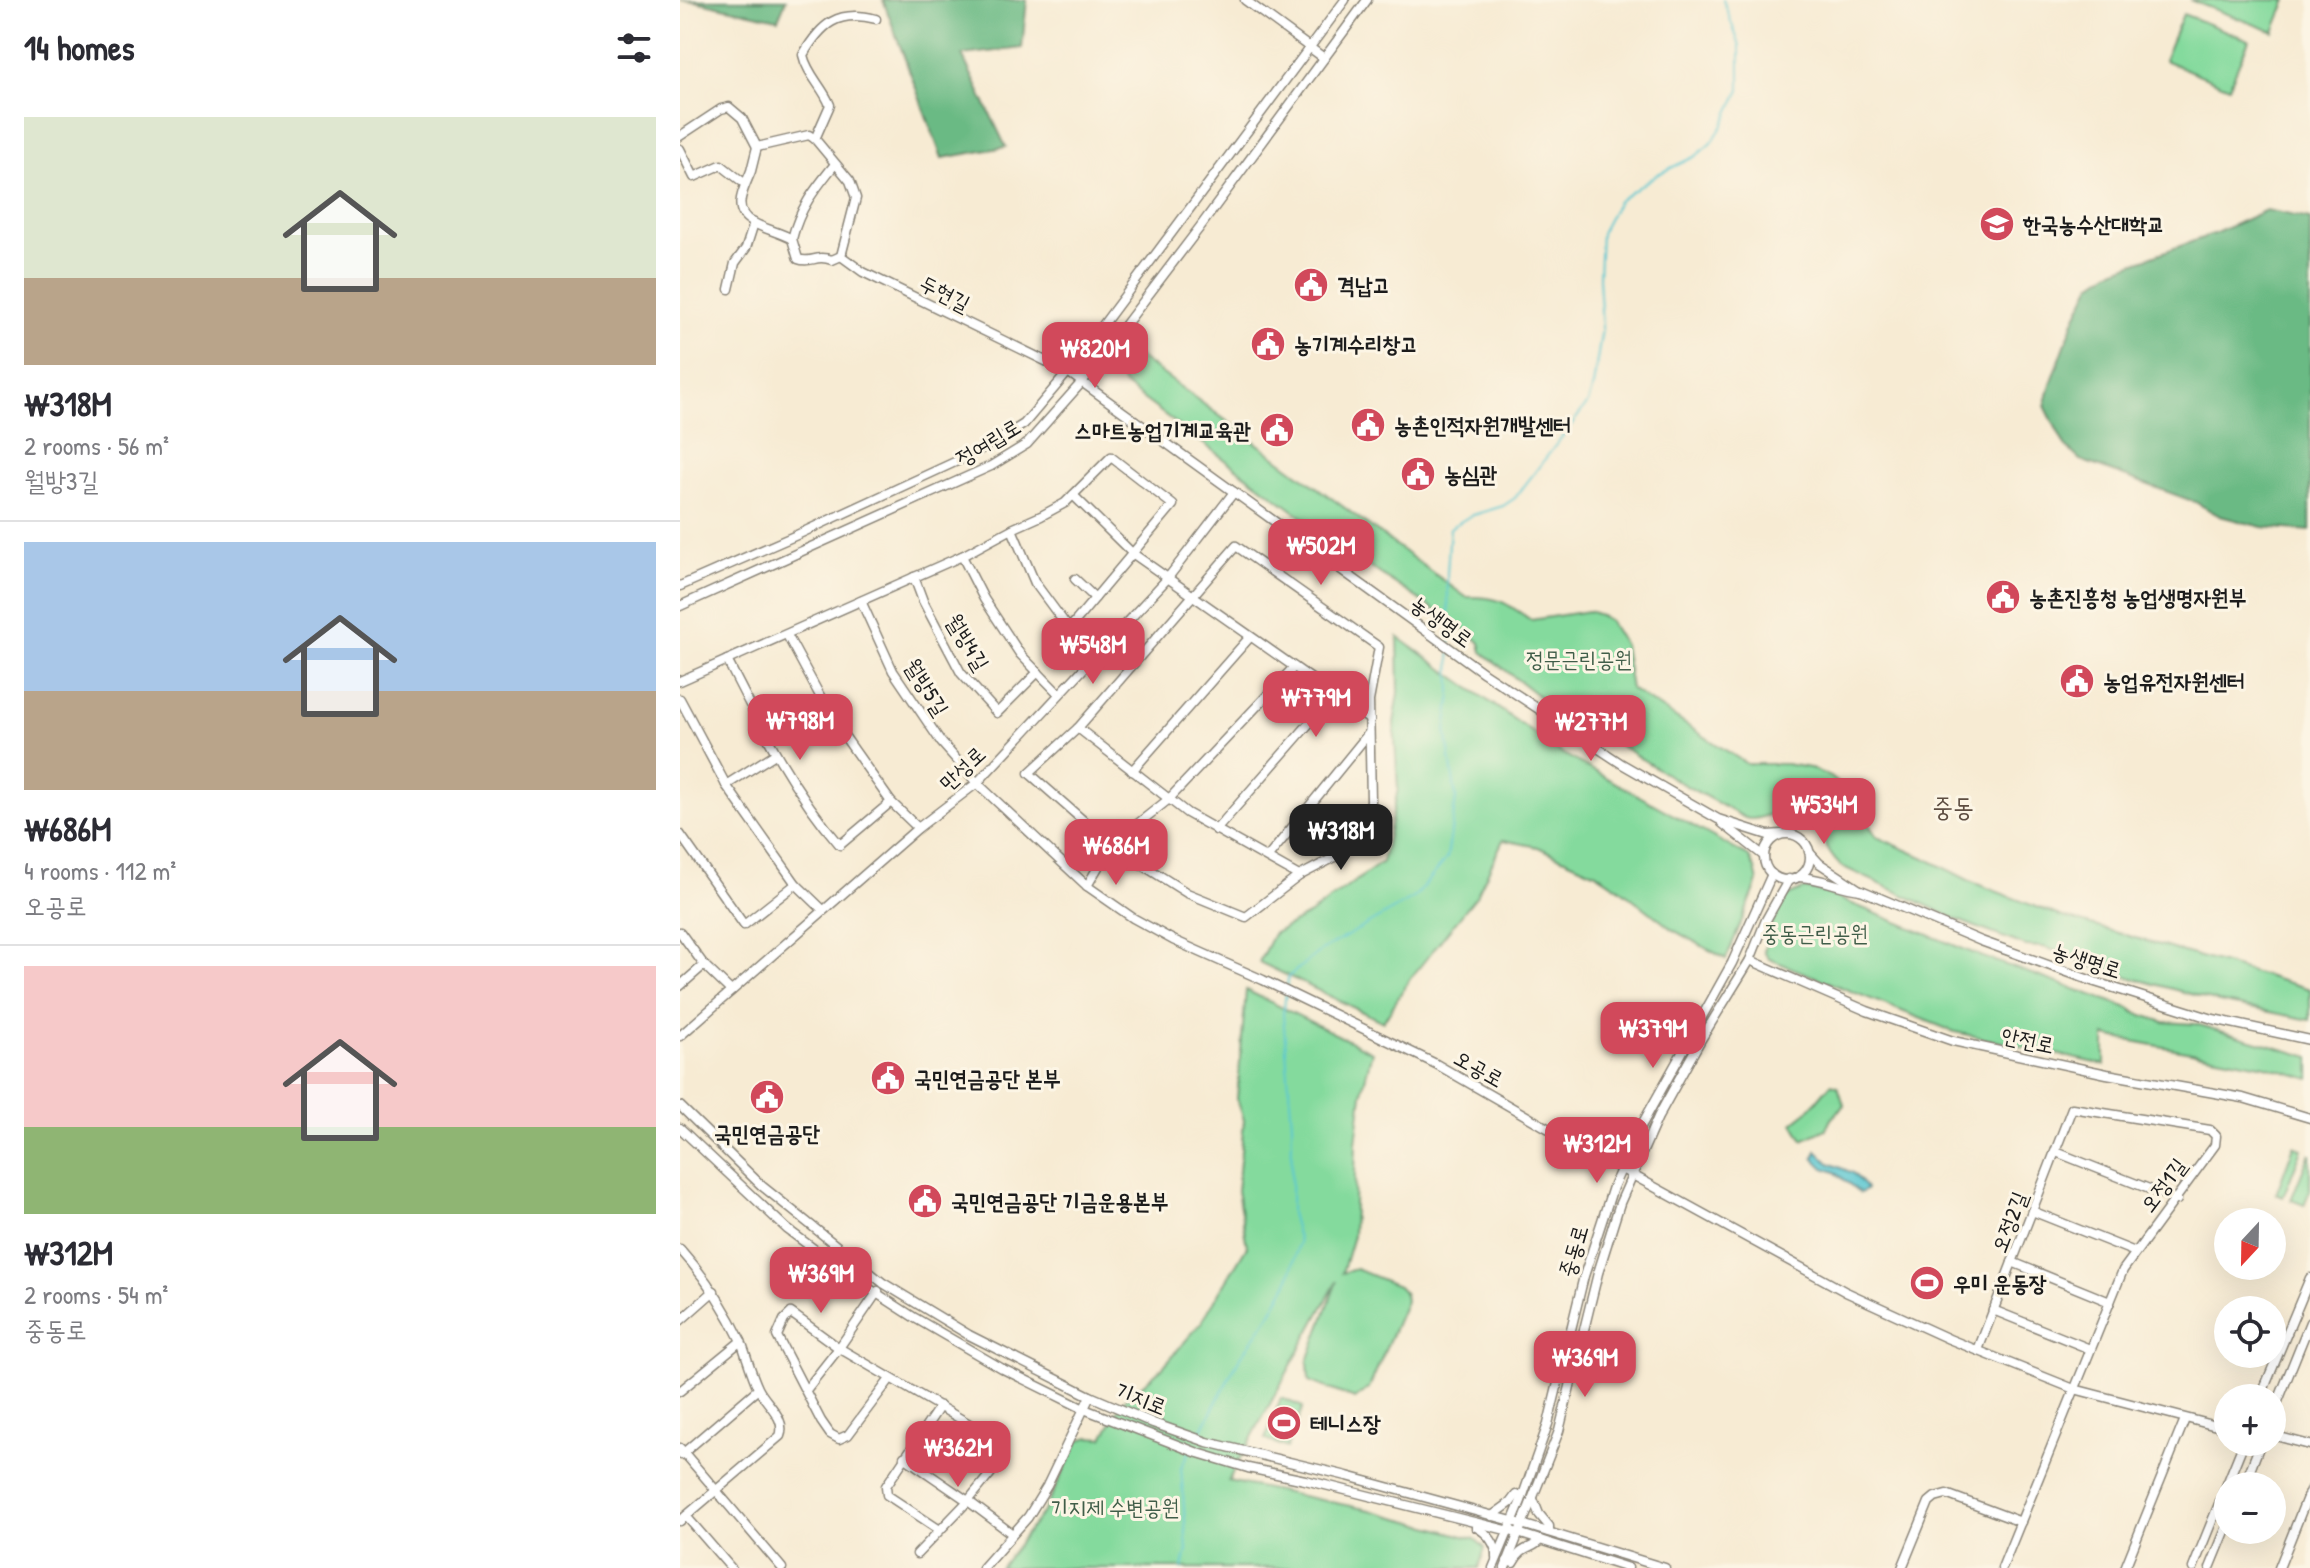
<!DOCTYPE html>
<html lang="en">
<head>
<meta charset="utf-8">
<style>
	body { margin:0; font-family:"Patrick Hand","Poor Story",sans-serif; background:#f2f2f3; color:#2b2b33; height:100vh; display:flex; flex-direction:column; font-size:30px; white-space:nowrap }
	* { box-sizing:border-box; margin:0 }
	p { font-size:26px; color:#7c7c81 }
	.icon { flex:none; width:44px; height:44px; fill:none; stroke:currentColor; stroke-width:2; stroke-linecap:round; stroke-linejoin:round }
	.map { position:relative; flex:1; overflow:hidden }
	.sheet { display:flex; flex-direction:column; background:#fff; width:680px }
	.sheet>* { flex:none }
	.needle { width:52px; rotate:202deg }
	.fabs { position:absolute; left:1534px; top:1208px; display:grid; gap:16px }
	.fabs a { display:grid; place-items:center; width:72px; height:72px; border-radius:50%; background:#fff; box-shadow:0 8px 32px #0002; font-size:40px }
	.price { position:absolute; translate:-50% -68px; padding:0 18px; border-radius:16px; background:#d1495b; color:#fff; font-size:26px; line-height:52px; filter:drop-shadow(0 2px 4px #0008) }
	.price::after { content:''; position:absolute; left:50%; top:48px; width:24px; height:18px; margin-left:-12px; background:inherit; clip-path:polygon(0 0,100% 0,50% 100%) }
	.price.selected { background:#222; color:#fff }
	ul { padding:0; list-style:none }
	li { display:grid; align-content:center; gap:16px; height:424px; padding:0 24px }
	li+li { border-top:2px solid #e1e1e2 }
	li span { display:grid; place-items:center; height:248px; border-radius:0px; color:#555 }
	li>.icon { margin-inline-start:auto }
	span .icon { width:144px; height:144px; fill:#fffc; stroke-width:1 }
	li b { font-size:34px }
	h2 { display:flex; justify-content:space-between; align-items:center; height:96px; padding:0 24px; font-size:34px }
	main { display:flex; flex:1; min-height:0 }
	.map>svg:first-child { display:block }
</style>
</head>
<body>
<main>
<section class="sheet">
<h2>14 homes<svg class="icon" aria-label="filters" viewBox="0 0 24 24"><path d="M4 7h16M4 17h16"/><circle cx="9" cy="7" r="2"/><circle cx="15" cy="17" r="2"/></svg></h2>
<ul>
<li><span style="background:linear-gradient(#dfe7d0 65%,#b9a48a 0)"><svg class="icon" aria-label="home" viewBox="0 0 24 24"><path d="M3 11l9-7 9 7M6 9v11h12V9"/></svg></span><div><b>₩318M</b><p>2 rooms · 56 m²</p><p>월방3길</p></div></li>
<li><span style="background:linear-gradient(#a9c7e8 60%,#b9a48a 0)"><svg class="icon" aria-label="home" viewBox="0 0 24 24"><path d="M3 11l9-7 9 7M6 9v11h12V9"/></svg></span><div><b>₩686M</b><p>4 rooms · 112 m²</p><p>오공로</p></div></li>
<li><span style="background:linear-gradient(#f6c9c9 65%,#8fb573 0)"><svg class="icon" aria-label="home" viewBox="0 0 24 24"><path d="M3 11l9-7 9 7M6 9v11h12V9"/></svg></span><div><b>₩312M</b><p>2 rooms · 54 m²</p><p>중동로</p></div></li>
</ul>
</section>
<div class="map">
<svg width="1630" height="1568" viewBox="0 0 1630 1568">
	<rect width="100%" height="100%" fill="#fcf5e5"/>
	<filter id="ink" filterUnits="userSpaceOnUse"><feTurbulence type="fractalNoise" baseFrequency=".0125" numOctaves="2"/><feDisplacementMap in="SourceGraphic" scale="16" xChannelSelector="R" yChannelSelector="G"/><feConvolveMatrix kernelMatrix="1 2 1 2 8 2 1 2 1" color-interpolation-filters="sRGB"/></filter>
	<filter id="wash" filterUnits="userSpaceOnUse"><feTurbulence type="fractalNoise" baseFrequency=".006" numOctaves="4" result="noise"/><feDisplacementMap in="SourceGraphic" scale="32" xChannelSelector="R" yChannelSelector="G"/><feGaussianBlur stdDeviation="1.8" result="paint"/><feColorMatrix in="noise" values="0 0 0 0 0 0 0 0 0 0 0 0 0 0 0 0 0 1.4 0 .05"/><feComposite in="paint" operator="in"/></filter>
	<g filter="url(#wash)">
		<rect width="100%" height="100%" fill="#f7ebd3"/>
		<!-- green -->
		<g fill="#84da9d" stroke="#507b5c" stroke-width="2">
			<polygon points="1510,0 1607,0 1594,32"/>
			<polygon points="1503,14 1569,40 1549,87 1484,60"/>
			<path d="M446 347 786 597C818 596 825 602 851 620L908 611 920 615 930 622 944 645 951 689 1067 764H1106L1130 768 1151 777 1165 789 1197 837 1247 859 1292 882 1380 916 1630 989V1020L1539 1002 1406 965 1380 952 1363 947 1346 946 1280 921 1161 866C1138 847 1144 812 1103 812 1090 812 1078 822 1065 818L997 781 904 723 892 711 881 703 861 698 802 652 800 643 791 634 687 565 443 384 439 365Z"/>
			<polygon points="718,637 880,752 1069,857 1075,869 1078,882 1046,959 993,930 939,888 916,873 858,847 823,840 797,895 730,979 703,1022 579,962 593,934 630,914 702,862 718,789 714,723 719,693"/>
			<path d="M1125 889 1143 892 1303 957 1449 1008 1456 1013 1484 1022 1516 1024 1630 1057V1079L1586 1066 1425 1036V1065L1275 1032 1089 959 1084 952C1086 939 1097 906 1107 897 1113 893 1118 891 1125 889Z"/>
			<polygon points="566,990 692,1052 683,1087 676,1143 673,1236 662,1273 676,1269 718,1286 725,1294 726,1301 689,1388 675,1399 629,1381 628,1361 657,1281 548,1481 690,1510 795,1539 805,1548 799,1568 320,1568 365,1509 399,1440 410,1437 423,1438 443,1401 482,1368 521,1323 567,1246 557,1191 564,1120 557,1099"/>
			<polygon points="1151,1084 1158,1086 1164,1105 1151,1119 1146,1129 1123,1140 1113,1123 1128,1111"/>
			<polygon points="1614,1146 1622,1149 1603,1197 1596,1194"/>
			<polygon points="1630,1153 1630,1190 1624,1205 1611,1200"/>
			<polygon points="601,1398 623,1407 607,1448 585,1439"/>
		</g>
		<!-- forest -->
		<g fill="#6bba84" stroke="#446b50" stroke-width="2">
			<polygon points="0,0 106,0 98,19 15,1"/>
			<polygon points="203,0 347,0 342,48 282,55 326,147 262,158"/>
			<polygon points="1586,210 1630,219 1630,531 1582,527 1540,516 1515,502 1400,460 1385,446 1365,406 1372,381 1395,318 1412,284 1431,271 1536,233"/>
		</g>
		<!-- water -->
		<polygon fill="#5ac7d2" stroke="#3b7277" stroke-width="2" points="1137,1151 1149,1163 1173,1173 1186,1188 1186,1190 1180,1193 1155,1172 1144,1168 1134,1158"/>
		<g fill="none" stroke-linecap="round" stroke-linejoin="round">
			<!-- stream -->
			<g stroke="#5ac7d2" stroke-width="2">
				<polyline points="770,643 767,574 770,528 790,516 823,506 835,498 908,403 913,386 922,328 919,278 921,233 938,201 976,175 1016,156 1031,143 1042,127 1060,90 1060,46 1043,0"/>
				<polyline points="607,987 608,977 639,952 735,897 767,858 776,798 766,730 771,694 770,653"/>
				<polyline points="519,1435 558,1361 589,1316 608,1282 619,1242 611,1213 612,1124 603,1014 606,993"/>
				<polyline points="503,1568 507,1550 501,1467 510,1451"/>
			</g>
		</g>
	</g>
	<g filter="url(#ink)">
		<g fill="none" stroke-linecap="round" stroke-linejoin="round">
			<!-- minor casing -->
			<g stroke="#8a8478" stroke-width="11">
				<g id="minor">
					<polyline points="565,0 644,58"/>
					<polyline points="0,136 41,109 49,107 62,118 77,147 129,135 135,139 170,181 176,198 161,256 183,272 388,372 804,673 942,764 1038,819 1088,835 1101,834"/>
					<path d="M135 139 150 105C143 87 127 74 123 55 141 24 158 9 196 19"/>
					<path d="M77 147C75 155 73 163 71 171 65 187 50 210 72 222 84 229 99 232 112 239L118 259C132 264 135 254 152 260L161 256"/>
					<polyline points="0,149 14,177 41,165 64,183"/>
					<path d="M112 239C120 207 135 189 155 164"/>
					<polyline points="49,289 55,263 66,248 74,223"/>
					<polyline points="393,495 452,553 690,720"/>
					<polygon points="556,546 699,647 689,701 691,801 680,836 659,855 619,876 566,917 507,893 431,845 349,773 398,728"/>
					<polyline points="282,556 304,599 340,654 379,694"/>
					<polyline points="234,577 243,601 281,673 317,713 358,672"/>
					<polyline points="395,579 415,598"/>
					<polyline points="0,586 119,534 288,456 322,438 344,424 388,372 665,0"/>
					<polyline points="181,601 213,671 261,742 297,783 407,886 453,918 493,940 583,980 756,1064 876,1133 1166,1292 1269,1339 1394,1389 1548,1429"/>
					<polyline points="0,606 311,466 347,444 402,382 520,227 687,0"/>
					<polyline points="107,635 153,720 211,802 238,828"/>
					<path d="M47 660C80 725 112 790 160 845L211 802"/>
					<polyline points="0,681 282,556 332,529 361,516 385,503 431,457 493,505 389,629 355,583 332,529"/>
					<polyline points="0,699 46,785 116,884 143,910"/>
					<polyline points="398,728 507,813 619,876"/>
					<polyline points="452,771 570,637"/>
					<polyline points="46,785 95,754"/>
					<polyline points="1042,823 1084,856"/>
					<polyline points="536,830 654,695"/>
					<polyline points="0,834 64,925 116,884"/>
					<circle cx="1107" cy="857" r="23"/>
					<polyline points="1129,852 1139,863 1180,890"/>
					<polyline points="588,857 689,733"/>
					<path d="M1118 877C1140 877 1159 888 1181 890L1301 941 1415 982 1533 1019 1630 1040"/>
					<polyline points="407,886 431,845 489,799 614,667"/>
					<polyline points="0,932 24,965 51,991"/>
					<polyline points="1070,960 1187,1011 1273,1041 1427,1074 1563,1098 1630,1118"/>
					<polyline points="0,986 24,965"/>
					<polyline points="0,1036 238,828 297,783 487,579 554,492"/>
					<polyline points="0,1106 82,1186 203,1283 289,1335 410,1396 473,1423 527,1442 667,1476 832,1521 985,1568"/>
					<polyline points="0,1128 107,1229 170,1276 235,1318 321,1368 404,1409 518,1453 568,1468 625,1480 838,1533 948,1568"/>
					<polyline points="1376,1152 1497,1200"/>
					<polyline points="1352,1211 1455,1252"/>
					<path d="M0 1249C25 1277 45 1307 61 1341 67 1357 71 1373 78 1388 85 1403 107 1418 100 1436L0 1521"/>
					<polyline points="1332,1262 1430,1302"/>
					<polyline points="1313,1310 1410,1349"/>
					<polyline points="0,1321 34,1291"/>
					<polyline points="1298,1350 1392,1108 1530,1130 1536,1136 1535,1145 1443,1270 1322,1568"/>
					<polyline points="210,1379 168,1435 159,1439 150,1434 141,1421 97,1336 104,1320 111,1313 159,1348 322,1443 311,1473 288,1501 224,1457"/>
					<polyline points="126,1390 159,1348 198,1291"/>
					<polyline points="0,1391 61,1341"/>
					<polyline points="1580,1398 1630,1278"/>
					<polyline points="1592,1416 1630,1322"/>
					<polyline points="1592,1435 1630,1445"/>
					<polyline points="0,1448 102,1568"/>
					<polyline points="1,1455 78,1389"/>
					<polyline points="1564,1486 1581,1442"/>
					<polyline points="853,1499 859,1514 869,1526 869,1532"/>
					<polyline points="6,1516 51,1568"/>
					<polyline points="812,1516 830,1503 836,1495 842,1497"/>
					<path d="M797 1524 796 1527C808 1533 817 1545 816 1557"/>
					<polyline points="260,1530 207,1495 206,1486 260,1406"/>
					<polyline points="237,1554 288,1501 331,1533"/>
					<path d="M827 1561 833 1563C842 1545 853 1550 860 1540"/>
					<polyline points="303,1568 348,1517 367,1486 410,1396"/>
					<polyline points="813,1568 841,1501 868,1424 904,1276 933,1187 960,1128 1052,963 1092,874"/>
					<polyline points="825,1568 879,1431 918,1273 940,1203 978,1117 1020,1041 1070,960 1086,920 1109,879"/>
					<polyline points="1222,1568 1249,1502 1255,1497 1266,1494 1341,1522"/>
					<polyline points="1445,1568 1505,1419"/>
					<polyline points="1513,1568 1564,1442"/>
					<polyline points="1530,1568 1548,1524"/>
					<polyline points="1599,1568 1630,1490"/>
				</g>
			</g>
			<!-- minor -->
			<use href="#minor" stroke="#fff" stroke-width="8"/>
		</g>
	</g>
	<!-- icons -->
	<defs>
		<g id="university-disc" transform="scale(1.8)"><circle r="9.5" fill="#d1495b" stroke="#fcf5e5"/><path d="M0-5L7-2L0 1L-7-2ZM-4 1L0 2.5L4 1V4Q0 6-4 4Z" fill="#fff"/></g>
		<g id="civic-disc" transform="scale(1.8)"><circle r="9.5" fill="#d1495b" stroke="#fcf5e5"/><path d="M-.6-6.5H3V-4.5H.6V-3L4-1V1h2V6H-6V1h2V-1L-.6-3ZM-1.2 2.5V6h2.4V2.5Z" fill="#fff"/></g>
		<g id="stadium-disc" transform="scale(1.8)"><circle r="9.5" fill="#d1495b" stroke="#fcf5e5"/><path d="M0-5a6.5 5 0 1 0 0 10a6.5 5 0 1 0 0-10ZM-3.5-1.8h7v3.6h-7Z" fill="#fff"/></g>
	</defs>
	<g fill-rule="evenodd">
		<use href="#university-disc" x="1317" y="224"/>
		<use href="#civic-disc" x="631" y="285"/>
		<use href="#civic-disc" x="588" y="344"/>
		<use href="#civic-disc" x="688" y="425"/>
		<use href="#civic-disc" x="597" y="430"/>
		<use href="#civic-disc" x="738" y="474"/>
		<use href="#civic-disc" x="1323" y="597"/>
		<use href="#civic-disc" x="1397" y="681"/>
		<use href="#civic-disc" x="208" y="1078"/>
		<use href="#civic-disc" x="87" y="1097"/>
		<use href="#civic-disc" x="245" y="1201"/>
		<use href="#stadium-disc" x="1247" y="1283"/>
		<use href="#stadium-disc" x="604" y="1423"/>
	</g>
	<g text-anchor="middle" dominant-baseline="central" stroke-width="6" stroke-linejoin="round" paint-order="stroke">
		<!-- poi labels -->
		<g font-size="22" font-weight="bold" fill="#1c1c1c" stroke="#fcf5e5" text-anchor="start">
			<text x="1343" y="224">한국농수산대학교</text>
			<text x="657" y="285">격납고</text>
			<text x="614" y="344">농기계수리창고</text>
			<text x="714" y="425">농촌인적자원개발센터</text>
			<text x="571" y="430" text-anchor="end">스마트농업기계교육관</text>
			<text x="764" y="474">농심관</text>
			<text x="1349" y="597">농촌진흥청 농업생명자원부</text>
			<text x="1423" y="681">농업유전자원센터</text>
			<text x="234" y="1078">국민연금공단 본부</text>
			<text x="87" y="1133" text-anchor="middle">국민연금공단</text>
			<text x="271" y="1201">국민연금공단 기금운용본부</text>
			<text x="1273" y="1283">우미 운동장</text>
			<text x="630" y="1423">테니스장</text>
		</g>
		<!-- street labels -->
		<g font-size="22" fill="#1c1c1c" stroke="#fcf5e5">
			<text transform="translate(265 293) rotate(27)">두현길</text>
			<text transform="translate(308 442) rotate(-31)">정여립로</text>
			<text transform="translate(762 621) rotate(36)">농생명로</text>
			<text transform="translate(288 642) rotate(59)">월방4길</text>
			<text transform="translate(247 687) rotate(58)">월방5길</text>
			<text transform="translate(282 768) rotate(-43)">만성로</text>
			<text transform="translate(1407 960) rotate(18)">농생명로</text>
			<text transform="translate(1348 1040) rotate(12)">안전로</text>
			<text transform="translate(799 1068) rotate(29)">오공로</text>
			<text transform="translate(1483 1185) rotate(-53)">오정1길</text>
			<text transform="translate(1329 1222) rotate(-69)">오정2길</text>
			<text transform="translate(893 1251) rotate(-74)">중동로</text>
			<text transform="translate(461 1398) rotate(22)">기지로</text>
		</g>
		<!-- park labels -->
		<g font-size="22" fill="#405e49" stroke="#fcf5e5">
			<text x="899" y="659">정문근린공원</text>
			<text x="1135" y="933">중동근린공원</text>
			<text x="435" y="1507">기지제 수변공원</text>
		</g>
		<!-- quarter labels -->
		<g font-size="26" fill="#5d4d41" stroke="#fcf5e5">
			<text x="1273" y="806">중동</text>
		</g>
	</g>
</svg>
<div class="fabs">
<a><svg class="needle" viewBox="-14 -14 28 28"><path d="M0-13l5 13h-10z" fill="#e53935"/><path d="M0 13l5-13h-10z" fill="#7c7c81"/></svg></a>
<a><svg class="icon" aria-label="locate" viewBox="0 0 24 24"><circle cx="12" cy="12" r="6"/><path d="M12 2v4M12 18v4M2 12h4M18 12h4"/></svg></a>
<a>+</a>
<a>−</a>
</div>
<b class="price" style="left:415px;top:390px">₩820M</b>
<b class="price" style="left:641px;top:587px">₩502M</b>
<b class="price" style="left:413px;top:686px">₩548M</b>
<b class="price" style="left:636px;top:739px">₩779M</b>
<b class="price" style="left:120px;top:762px">₩798M</b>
<b class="price" style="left:911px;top:763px">₩277M</b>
<b class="price" style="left:1144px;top:846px">₩534M</b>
<b class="price selected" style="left:661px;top:872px">₩318M</b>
<b class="price" style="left:436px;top:887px">₩686M</b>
<b class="price" style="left:973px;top:1070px">₩379M</b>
<b class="price" style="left:917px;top:1185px">₩312M</b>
<b class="price" style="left:141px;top:1315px">₩369M</b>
<b class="price" style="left:905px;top:1399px">₩369M</b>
<b class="price" style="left:278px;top:1489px">₩362M</b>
</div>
</main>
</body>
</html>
